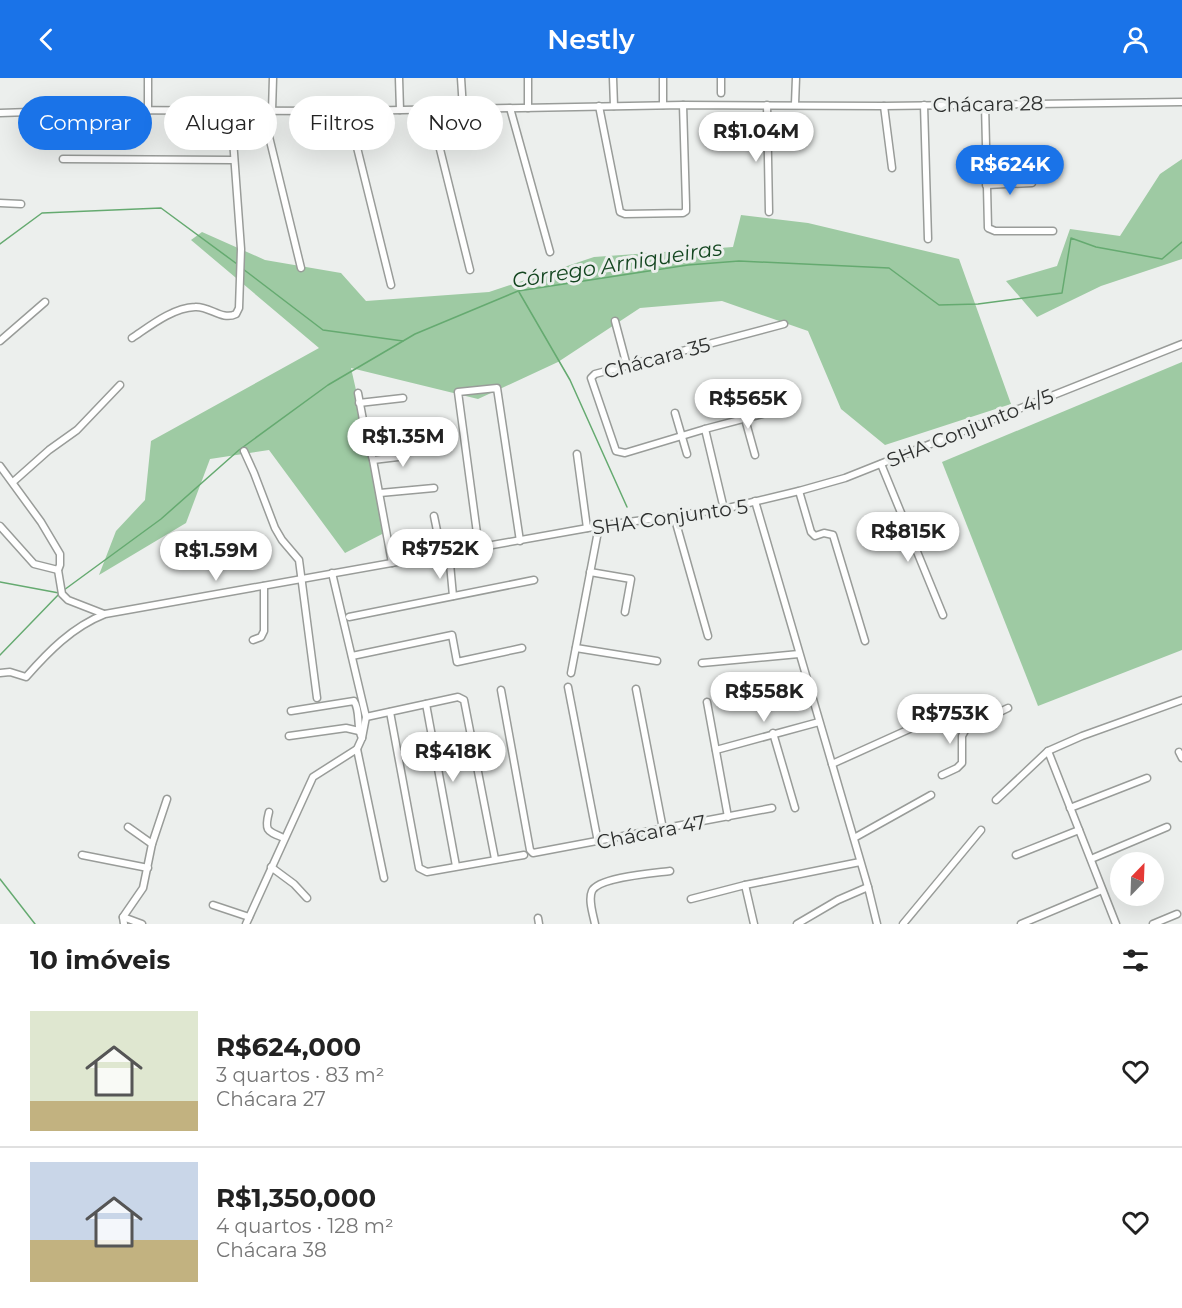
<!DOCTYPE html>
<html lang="pt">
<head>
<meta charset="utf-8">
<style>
	body { margin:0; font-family:Montserrat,sans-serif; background:#f2f2f2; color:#222; height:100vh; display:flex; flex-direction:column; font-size:22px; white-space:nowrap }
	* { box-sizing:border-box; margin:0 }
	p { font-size:20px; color:#767676 }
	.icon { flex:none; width:33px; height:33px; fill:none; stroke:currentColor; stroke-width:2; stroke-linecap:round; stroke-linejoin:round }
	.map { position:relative; height:846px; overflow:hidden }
	.details { display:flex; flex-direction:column; background:#fff; flex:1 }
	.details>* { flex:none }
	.guide { position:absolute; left:18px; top:18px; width:600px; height:54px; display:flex; gap:12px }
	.needle { width:39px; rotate:23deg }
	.tools { position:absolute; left:1110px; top:774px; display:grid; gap:12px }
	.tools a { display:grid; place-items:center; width:54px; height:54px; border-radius:50%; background:#fff; box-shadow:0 6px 24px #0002; font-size:30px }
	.price { position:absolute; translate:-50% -51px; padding:0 14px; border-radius:21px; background:#fff; color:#222; font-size:20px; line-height:39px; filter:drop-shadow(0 2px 3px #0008) }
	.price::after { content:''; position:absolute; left:50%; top:36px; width:18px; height:14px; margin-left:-9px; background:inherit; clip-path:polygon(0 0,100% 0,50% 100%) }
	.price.selected { background:#1a73e8; color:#fff }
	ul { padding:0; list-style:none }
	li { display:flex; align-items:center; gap:18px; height:150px; padding:0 30px }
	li+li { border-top:2px solid #e0e0e0 }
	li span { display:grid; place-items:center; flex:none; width:168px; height:120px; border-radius:0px; color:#555 }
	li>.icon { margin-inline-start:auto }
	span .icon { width:72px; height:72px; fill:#fffc; stroke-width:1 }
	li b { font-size:26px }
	h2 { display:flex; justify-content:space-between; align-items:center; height:72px; padding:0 30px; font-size:26px }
	.tag { padding:0 21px; border-radius:27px; background:#fff; box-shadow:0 6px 24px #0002; font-size:21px; line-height:54px }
	.tag.selected { background:#1a73e8; color:#fff }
	header { display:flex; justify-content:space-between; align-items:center; height:78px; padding:0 30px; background:#1a73e8; color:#fff; font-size:27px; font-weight:600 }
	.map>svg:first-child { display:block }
</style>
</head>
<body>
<header><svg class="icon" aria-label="back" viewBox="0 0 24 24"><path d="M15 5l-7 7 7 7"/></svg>Nestly<svg class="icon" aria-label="person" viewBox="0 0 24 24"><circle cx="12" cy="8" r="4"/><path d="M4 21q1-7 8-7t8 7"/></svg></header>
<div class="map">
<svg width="1182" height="846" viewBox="0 0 1182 846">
	<rect width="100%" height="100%" fill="#ecefed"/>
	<!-- green -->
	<g fill="#9ecaa3">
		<polygon points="1182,81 1182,181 1101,208 1037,239 1006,203 1057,188 1070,151 1120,158 1160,96"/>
		<polygon points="741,137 808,145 959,181 1011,326 885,367 841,331 808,253 722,223 640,230 558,284 478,321 351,290 388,453 345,475 269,372 210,381 186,445 99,497 116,453 145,422 151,363 319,270 191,162 202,154 265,182 341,195 366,223 489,214 594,179 733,169"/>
		<polygon points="1182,284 1182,572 1038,628 942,384"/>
	</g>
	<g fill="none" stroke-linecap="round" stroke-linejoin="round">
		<!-- stream -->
		<g stroke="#65aa70" stroke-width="1.5">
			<polyline points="0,166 42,135 161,130 237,186"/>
			<polyline points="243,191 323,252 403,263"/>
			<polyline points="519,214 570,302 627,429"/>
			<polyline points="0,504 59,515"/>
			<polyline points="64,512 161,441 239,372 328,307 415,256 518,213 688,187 739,183 889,190 939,227 978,226 1062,215 1071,160 1096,169 1162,181 1182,164"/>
			<polyline points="0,577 60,515"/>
			<polyline points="0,801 35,846"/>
		</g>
		<!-- minor casing -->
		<g stroke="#999c99" stroke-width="9">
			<g id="minor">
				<polyline points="148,0 148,33"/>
				<polyline points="399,0 400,32"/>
				<polyline points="461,0 463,31"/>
				<polyline points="528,0 528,30"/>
				<polyline points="613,0 614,28"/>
				<polyline points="663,0 663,27"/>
				<polyline points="721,0 721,15"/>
				<polyline points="795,26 796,0"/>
				<polyline points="985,26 988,150 995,153 1053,153"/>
				<polyline points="767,27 769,134"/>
				<polyline points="924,27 928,161"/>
				<polyline points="599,28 620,134 625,136 683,135 686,133 686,127 683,27"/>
				<polyline points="884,28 892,90"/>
				<polyline points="510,30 550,174"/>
				<polyline points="430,31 470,192"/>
				<polyline points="272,33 273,0"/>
				<polyline points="348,33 391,207"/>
				<polyline points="263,34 301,190"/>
				<polyline points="0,35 90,32 348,33 683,27 884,28 1182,24"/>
				<polyline points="63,81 234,82"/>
				<polyline points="986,107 1032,105"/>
				<polyline points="0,125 21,126"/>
				<polyline points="615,243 627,288"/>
				<path d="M132 260C150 248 172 230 195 229 210 228 222 243 236 236L239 230 241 171 231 34"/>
				<polyline points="0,263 45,224"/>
				<polyline points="358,315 366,358 373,382 392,485"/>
				<polyline points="359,325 403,320"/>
				<polyline points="675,335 687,376"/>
				<polyline points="745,341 755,377"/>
				<polyline points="705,351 785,330"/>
				<polyline points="366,358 400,354"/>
				<polyline points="244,373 254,395 275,450 282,462 299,482 317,620"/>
				<polyline points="577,376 587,450"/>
				<polyline points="373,382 398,379 401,377 401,366"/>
				<polyline points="881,386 943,537"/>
				<polyline points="0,388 41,444 60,476 60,487 58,492 62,516 68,522 104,536"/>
				<polyline points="13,404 49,372 77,352 120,307"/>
				<polyline points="799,413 811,454 815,458 824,455 833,457 865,563"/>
				<polyline points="380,415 434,410"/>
				<polyline points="755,423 868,809 877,846"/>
				<polyline points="724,431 705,351 625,375 616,373 591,300 595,296 784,246"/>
				<polyline points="434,438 442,477"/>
				<polyline points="674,438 708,558"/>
				<polyline points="0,448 34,486 58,492"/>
				<polyline points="479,470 458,314 497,310 520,463"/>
				<polyline points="449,475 453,518"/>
				<polyline points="590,494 631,501 625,534"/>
				<polyline points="349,539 534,502"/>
				<polyline points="253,562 261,559 264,553 264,508"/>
				<polyline points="576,570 657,583"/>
				<polyline points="352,578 452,557 457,584 522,570"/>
				<polyline points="702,585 799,576"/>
				<path d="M0 595 10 594 26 599C48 574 72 549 105 536L599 448 724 431 799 413 845 400 1182 266"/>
				<polyline points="571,595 599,448"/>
				<polyline points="568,609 598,764"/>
				<polyline points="636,611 663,751"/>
				<polyline points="501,612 530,772 533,775 772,730"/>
				<polyline points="707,624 728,739"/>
				<polyline points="426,626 456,788"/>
				<path d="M291 633 354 623C361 634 356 649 362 660"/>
				<polyline points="390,634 419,790 427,794 524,777"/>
				<polyline points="366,639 458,619 464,622 495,781"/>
				<polyline points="773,655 795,730"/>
				<polyline points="289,658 346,650 359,653"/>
				<polyline points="357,671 384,800"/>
				<polyline points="716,672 819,644"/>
				<polyline points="1048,673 1116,846"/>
				<polyline points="1179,674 1182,680"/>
				<polyline points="832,686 956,630 959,631 966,645 971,648 1008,630"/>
				<polyline points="942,697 957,690 962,685 962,658 968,647"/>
				<polyline points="996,722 1048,673 1082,658 1182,622"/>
				<polyline points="1070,730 1147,700"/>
				<path d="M269 734C264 753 267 753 284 760"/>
				<polyline points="128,749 152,766"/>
				<polyline points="854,760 931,717"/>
				<polyline points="82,777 148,790"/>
				<polyline points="1016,777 1079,752"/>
				<polyline points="1091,781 1167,749"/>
				<polyline points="271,789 294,806 307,820"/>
				<polyline points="745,807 754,846"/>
				<polyline points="691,821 745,807 860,784"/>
				<polyline points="213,827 249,839"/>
				<polyline points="123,839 142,846"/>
				<polyline points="538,840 539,846"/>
				<polyline points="124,846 123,839 143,810 152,766 167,721"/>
				<polyline points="246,846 313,699 357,671 362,660 366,639 332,495"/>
				<path d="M595 846C593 836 588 822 592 813 598 799 655 795 670 793"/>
				<polyline points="797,846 838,822 868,809"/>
				<polyline points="903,846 981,752"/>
				<polyline points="1021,846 1102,812"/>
				<polyline points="1153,846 1177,836"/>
			</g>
		</g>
		<!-- minor -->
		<use href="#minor" stroke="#fff" stroke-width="6"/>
	</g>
	<g text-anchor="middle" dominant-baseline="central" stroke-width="6" stroke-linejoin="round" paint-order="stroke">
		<!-- street labels -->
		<g font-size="20" fill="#2e302f" stroke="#ecefed">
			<text transform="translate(988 26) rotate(-1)">Chácara 28</text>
			<text transform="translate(657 280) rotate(-15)">Chácara 35</text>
			<text transform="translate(970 350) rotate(-22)">SHA Conjunto 4/5</text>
			<text transform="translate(670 439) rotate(-8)">SHA Conjunto 5</text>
			<text transform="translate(651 754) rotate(-11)">Chácara 47</text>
		</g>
		<!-- water labels -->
		<g font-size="21" font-style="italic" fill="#144620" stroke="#ecefed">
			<text transform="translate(617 186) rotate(-9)">Córrego Arniqueiras</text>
		</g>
	</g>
</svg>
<div class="tools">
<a><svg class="needle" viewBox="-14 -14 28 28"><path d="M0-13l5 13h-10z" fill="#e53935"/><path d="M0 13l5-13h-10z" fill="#767676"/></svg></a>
</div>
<b class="price" style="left:756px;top:85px">R$1.04M</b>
<b class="price selected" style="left:1010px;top:118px">R$624K</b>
<b class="price" style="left:748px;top:352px">R$565K</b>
<b class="price" style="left:403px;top:390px">R$1.35M</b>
<b class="price" style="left:908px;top:485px">R$815K</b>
<b class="price" style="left:440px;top:502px">R$752K</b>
<b class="price" style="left:216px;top:504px">R$1.59M</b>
<b class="price" style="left:764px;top:645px">R$558K</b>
<b class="price" style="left:950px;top:667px">R$753K</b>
<b class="price" style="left:453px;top:705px">R$418K</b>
<div class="guide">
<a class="tag selected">Comprar</a>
<a class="tag">Alugar</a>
<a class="tag">Filtros</a>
<a class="tag">Novo</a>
</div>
</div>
<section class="details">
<h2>10 imóveis<svg class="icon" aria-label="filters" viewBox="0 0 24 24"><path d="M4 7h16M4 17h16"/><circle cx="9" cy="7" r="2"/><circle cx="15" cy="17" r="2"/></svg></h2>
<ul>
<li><span style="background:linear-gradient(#dfe7d0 75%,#c2b280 0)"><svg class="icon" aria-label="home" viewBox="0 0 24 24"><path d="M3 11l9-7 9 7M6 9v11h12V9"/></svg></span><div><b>R$624,000</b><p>3 quartos · 83 m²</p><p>Chácara 27</p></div><svg class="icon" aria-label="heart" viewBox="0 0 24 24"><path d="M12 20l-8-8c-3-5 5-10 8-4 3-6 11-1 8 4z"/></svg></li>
<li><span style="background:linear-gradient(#c9d6e8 65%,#c2b280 0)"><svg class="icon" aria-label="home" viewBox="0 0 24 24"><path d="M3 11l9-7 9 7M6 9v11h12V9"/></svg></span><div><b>R$1,350,000</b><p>4 quartos · 128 m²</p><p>Chácara 38</p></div><svg class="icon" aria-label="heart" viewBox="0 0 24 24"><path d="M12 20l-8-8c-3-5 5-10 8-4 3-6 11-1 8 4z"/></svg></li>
</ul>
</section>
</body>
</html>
